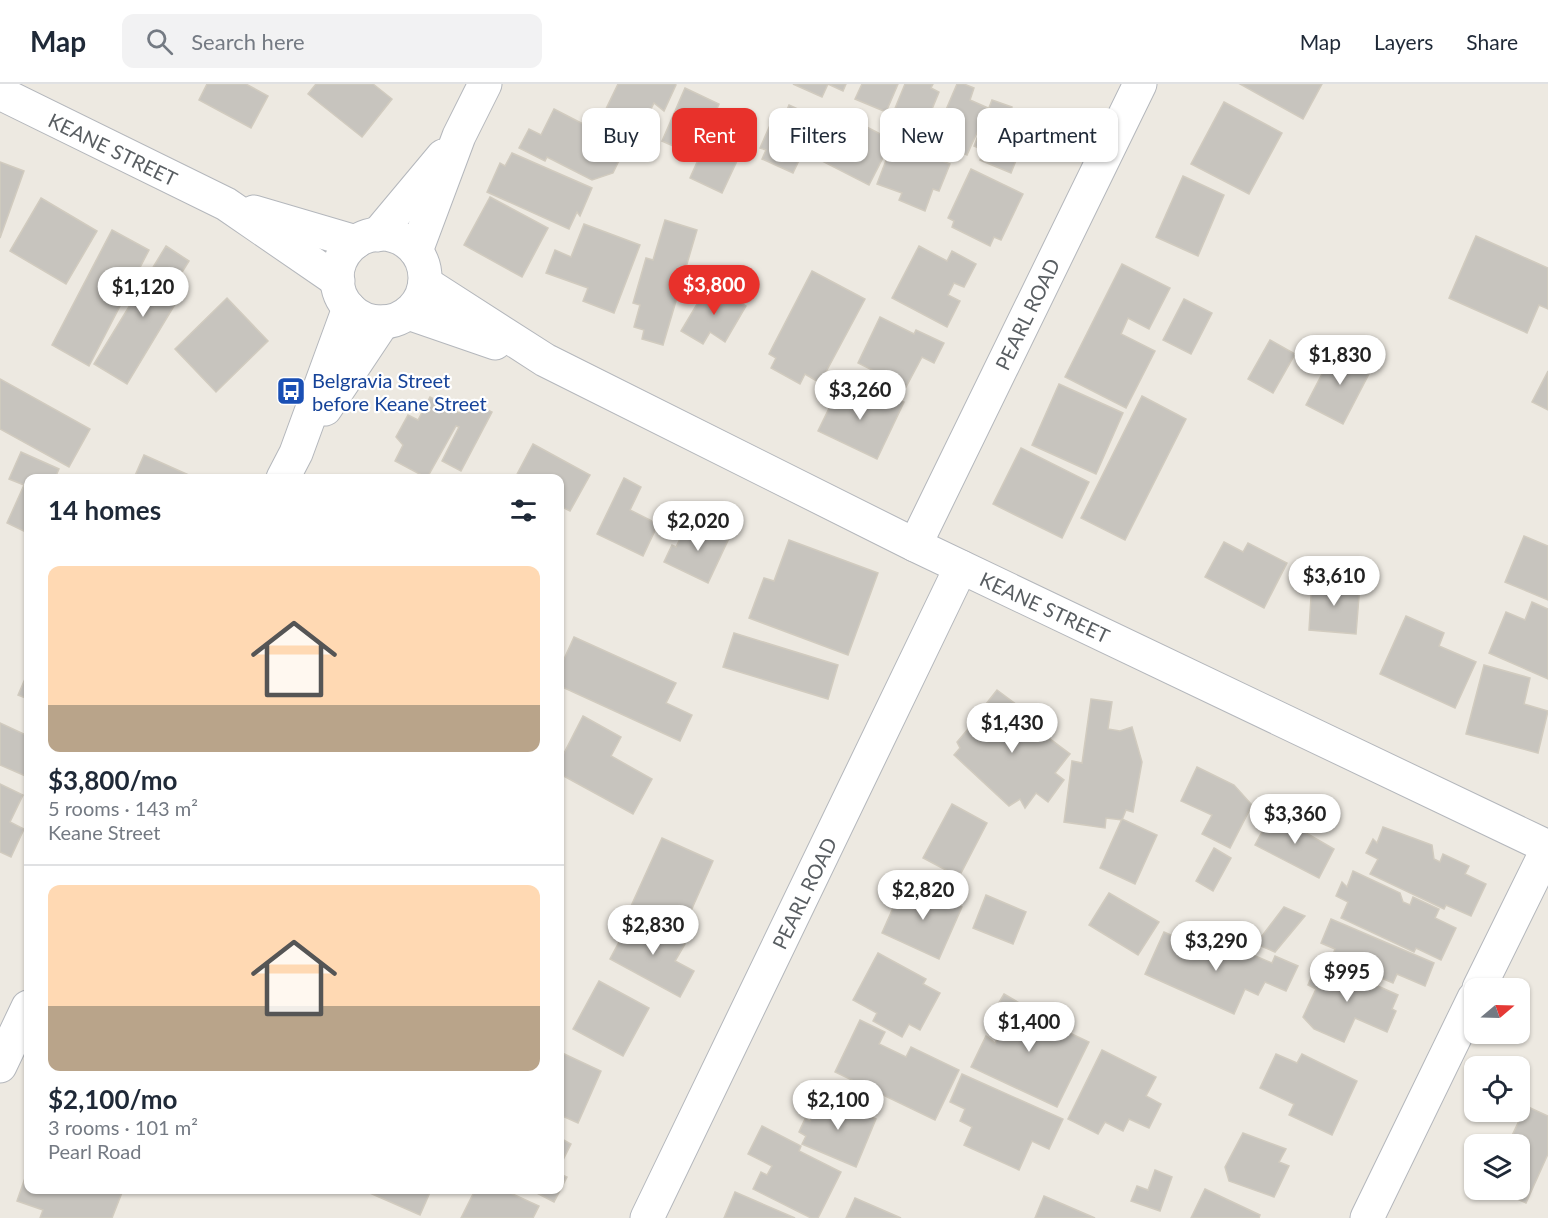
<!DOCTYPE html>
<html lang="en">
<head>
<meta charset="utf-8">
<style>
	body { margin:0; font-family:Lato,sans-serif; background:#f2f2f3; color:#1f2937; height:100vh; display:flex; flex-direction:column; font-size:22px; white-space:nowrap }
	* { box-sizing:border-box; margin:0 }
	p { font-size:20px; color:#747a83 }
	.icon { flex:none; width:33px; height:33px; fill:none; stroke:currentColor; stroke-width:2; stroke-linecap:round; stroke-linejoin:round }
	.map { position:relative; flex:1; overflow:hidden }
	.panel { position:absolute; left:24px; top:390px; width:540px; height:720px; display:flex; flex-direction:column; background:#fff; border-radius:12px; box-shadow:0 2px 4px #0004 }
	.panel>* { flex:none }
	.hud { position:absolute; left:582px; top:24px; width:570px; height:54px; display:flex; gap:12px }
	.needle { width:39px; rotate:71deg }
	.buttons { position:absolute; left:1464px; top:894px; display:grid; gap:12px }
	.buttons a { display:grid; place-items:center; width:66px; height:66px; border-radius:12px; background:#fff; box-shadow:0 2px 4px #0004; font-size:30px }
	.price { position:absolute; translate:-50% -51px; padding:0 14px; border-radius:21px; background:#fff; color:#222; font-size:20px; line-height:39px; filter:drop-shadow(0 2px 3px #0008) }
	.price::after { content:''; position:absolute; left:50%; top:36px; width:18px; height:14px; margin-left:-9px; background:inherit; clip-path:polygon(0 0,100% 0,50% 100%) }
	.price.selected { background:#e8312b; color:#fff }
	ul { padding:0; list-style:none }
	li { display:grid; align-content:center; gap:12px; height:318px; padding:0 24px }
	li+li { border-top:2px solid #e0e1e3 }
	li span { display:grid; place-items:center; height:186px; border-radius:12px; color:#555 }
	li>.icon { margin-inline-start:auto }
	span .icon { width:108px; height:108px; fill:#fffc; stroke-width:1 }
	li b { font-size:26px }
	h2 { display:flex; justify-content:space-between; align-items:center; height:72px; padding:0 24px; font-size:26px }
	.chip { padding:0 21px; border-radius:12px; background:#fff; box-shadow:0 2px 4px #0004; font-size:21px; line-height:54px }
	.chip.selected { background:#e8312b; color:#fff }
	header { display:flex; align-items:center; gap:36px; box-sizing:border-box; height:84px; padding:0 30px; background:#fff; border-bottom:2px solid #e0e1e3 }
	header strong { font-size:28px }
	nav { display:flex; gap:33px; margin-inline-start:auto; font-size:21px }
	.search { width:420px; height:54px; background:#f2f2f3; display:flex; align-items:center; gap:15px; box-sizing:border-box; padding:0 21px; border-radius:12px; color:#747a83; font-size:22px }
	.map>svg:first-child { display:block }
</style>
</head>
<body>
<header>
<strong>Map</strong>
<div class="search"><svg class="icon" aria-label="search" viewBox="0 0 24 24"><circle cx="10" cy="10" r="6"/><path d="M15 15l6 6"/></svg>Search here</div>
<nav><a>Map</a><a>Layers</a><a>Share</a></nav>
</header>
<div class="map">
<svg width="1548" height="1134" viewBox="0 0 1548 1134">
	<rect width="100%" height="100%" fill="#ede9e1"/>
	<!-- building -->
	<g fill="#c7c4be" stroke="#d1cbbf" stroke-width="1.5">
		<polygon points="207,0 246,0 268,12 251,44 199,16"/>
		<polygon points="316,0 373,0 392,15 362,53 308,10"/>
		<polygon points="618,0 675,0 676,1 664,27 654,19 641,45 605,27"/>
		<polygon points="793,0 846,0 843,7 828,0 822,13"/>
		<polygon points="862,0 898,0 886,28 855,15"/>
		<polygon points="905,0 933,0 931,4 939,8 923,47 891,34"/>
		<polygon points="957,0 964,0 974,4 970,16 988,24 967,71 933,56"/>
		<polygon points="1240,0 1322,0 1303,35"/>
		<polygon points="685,4 719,20 696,72 662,57"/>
		<polygon points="992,16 1012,23 1010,30 1015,32 1011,43 1027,49 1011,89 980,76 984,66 974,62"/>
		<polygon points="1224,18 1282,49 1249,110 1191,80"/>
		<polygon points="789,21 824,37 809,71 803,68 793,89 762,75 766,66 760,64 771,39 780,42"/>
		<polygon points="554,25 626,62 613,89 592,96 547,73 545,77 519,64 529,45 541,51"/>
		<polygon points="717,34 750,49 722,109 690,94"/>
		<polygon points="859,39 892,56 869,101 822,77 839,45 853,52"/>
		<polygon points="893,58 950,80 939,107 933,105 925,127 899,116 902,109 877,100"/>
		<polygon points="512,69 592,104 580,132 577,128 569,145 487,108 500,79 505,82"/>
		<polygon points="0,78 24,87 0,154"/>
		<polygon points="971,85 1023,110 1001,156 994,153 990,162 952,143 954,137 948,134"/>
		<polygon points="1183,92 1224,111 1198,172 1156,153"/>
		<polygon points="490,113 548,144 522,193 464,161"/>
		<polygon points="41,114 97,147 66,200 10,167"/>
		<polygon points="665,136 697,146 663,261 642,255 644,246 634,243 640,221 633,219 646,174 653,176"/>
		<polygon points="584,140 640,161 614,229 583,217 588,204 546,189 555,166 571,173"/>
		<polygon points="112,146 149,166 89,282 52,261"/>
		<polygon points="1476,152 1548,184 1548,225 1539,221 1527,249 1449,214"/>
		<polygon points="166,162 189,177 171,206 180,212 127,300 94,280"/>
		<polygon points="919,162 947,177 952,167 976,180 964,203 954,199 948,211 960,217 947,243 892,214"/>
		<polygon points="1122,180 1170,204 1149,245 1128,234 1121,250 1155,267 1126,324 1065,293"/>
		<polygon points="812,187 865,215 820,299 805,290 800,300 771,284 776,274 769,270"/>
		<polygon points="709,200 746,222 725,258 710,248 703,260 681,247"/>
		<polygon points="227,214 268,257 216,308 175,265"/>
		<polygon points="1184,215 1212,229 1191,270 1163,256"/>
		<polygon points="880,233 914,250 916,246 944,259 934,279 922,273 906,303 858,279"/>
		<polygon points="1270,256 1295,270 1273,309 1248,295"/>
		<polygon points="1336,263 1373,282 1343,340 1306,321"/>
		<polygon points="1548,287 1548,326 1532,318"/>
		<polygon points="0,295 90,345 69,383 0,345"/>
		<polygon points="1059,300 1123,329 1096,390 1032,361"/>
		<polygon points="840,302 884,323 889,311 904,318 877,375 818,347"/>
		<polygon points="1142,312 1186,335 1125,456 1081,434"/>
		<polygon points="430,313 459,329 463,321 473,327 476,320 492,328 461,387 442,377 459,343 456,342 427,394 395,377 403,361 396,353 408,331 418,336"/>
		<polygon points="533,360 590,391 570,427 560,422 560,394 515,394"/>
		<polygon points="1021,364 1089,398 1062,454 993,420"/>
		<polygon points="21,368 59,385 55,394 28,394 28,449 7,439 24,401 9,395"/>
		<polygon points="144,371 189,391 187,394 134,394"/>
		<polygon points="624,394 641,403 630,426 658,440 643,472 597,450"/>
		<polygon points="702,439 730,452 708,499 664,478 672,461 676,463 684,447 696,452"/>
		<polygon points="1524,452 1548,462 1548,516 1505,498"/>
		<polygon points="789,456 878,489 848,571 749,534 764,494 774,497"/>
		<polygon points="1224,458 1243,468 1248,459 1287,479 1264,524 1205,493"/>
		<polygon points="1312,496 1360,500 1356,550 1309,546"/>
		<polygon points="1532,518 1548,525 1548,595 1489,569 1506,528 1525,536"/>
		<polygon points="1406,532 1444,549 1439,562 1476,578 1455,624 1380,590"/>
		<polygon points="734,549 838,581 828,615 723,583"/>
		<polygon points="574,553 676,599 666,619 692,631 680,657 560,602 560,584"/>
		<polygon points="1484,581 1530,594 1524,620 1548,627 1538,669 1466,650"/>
		<polygon points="28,588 28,615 18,611"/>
		<polygon points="997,606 1025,627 1021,633 1070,670 1055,689 1064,696 1048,718 1036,709 1025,724 1020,715 1009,722 954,671 960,664 957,658 969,644 977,647 982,640 975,634"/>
		<polygon points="1091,615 1112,618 1108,645 1120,647 1132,643 1142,678 1133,728 1126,726 1122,736 1106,734 1105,744 1064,738 1072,677 1082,679"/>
		<polygon points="583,632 621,653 611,672 652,695 633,730 560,690 560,677"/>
		<polygon points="0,639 28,652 28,693 0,681"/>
		<polygon points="1197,683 1234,701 1252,721 1230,764 1202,750 1212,731 1181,717"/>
		<polygon points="0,700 23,711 10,738 24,745 11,773 0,768"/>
		<polygon points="952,720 987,739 959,793 923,774"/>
		<polygon points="1288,732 1309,743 1306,749 1334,765 1319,794 1255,761 1270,733 1283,740"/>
		<polygon points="1122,735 1157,751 1135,800 1100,784"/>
		<polygon points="1383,743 1432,761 1434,775 1440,778 1443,770 1469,782 1465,790 1486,800 1471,832 1446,821 1444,825 1370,790 1378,775 1366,769 1373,755 1377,759"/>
		<polygon points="662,754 713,777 683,845 631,822"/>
		<polygon points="1214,764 1231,774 1213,807 1196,797"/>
		<polygon points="1353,787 1400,809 1403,818 1410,821 1413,813 1439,825 1435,834 1456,844 1441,876 1416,864 1414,868 1341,834 1348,818 1336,812 1342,798 1347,803"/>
		<polygon points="911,800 962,823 939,875 882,849 897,815 903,818"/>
		<polygon points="1109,809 1159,838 1138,871 1089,841"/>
		<polygon points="986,811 1026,828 1013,860 973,844"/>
		<polygon points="1284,823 1305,832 1275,868 1256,860"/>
		<polygon points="633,832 685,860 675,877 694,887 680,913 610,875"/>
		<polygon points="1331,835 1434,879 1425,902 1397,890 1393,899 1332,873 1335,865 1321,859"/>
		<polygon points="1164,848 1219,873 1225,859 1272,879 1275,872 1298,882 1286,907 1265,898 1258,911 1245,905 1234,930 1145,890"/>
		<polygon points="878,869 926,895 923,900 940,909 920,946 909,940 902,953 873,937 877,929 853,916"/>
		<polygon points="1319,876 1398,911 1392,925 1396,927 1387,948 1355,934 1344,958 1314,945 1303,933 1316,905 1308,901"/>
		<polygon points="599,897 649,924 623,972 573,945"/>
		<polygon points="1004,910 1028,924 1030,930 1089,958 1057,1023 971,983 986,952 995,959 999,951 985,942"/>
		<polygon points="860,936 885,948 879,960 906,973 911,963 959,986 935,1036 835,988"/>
		<polygon points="1102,966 1156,993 1146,1012 1161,1020 1149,1044 1129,1035 1123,1047 1105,1038 1098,1050 1068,1035"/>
		<polygon points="560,968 601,987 578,1039 560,1031"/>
		<polygon points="1276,970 1297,979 1302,970 1357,997 1332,1051 1289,1031 1294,1020 1260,1004"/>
		<polygon points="962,990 1063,1035 1049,1065 1032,1057 1019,1086 964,1061 972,1043 960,1037 965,1025 950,1018"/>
		<polygon points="821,1012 876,1035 856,1083 802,1060 806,1052 799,1048 805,1035 810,1037"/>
		<polygon points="1526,1022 1548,1032 1548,1070 1526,1119 1497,1106 1520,1106 1520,1060 1508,1060"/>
		<polygon points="762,1042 801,1062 799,1067 841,1088 818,1134 811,1134 753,1105 761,1088 767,1091 772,1082 748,1070"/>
		<polygon points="1243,1049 1286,1065 1279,1078 1289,1082 1274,1113 1229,1097 1225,1083"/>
		<polygon points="560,1054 571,1060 560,1082"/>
		<polygon points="1155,1086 1172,1093 1160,1127 1131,1117 1137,1102 1148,1106"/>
		<polygon points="560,1090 567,1093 554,1118 531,1106 560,1106"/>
		<polygon points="25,1094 28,1095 28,1106 123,1106 112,1134 40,1134 43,1126 17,1117"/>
		<polygon points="1205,1105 1260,1131 1259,1134 1191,1134"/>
		<polygon points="363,1106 431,1106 420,1131"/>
		<polygon points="475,1106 504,1106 539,1122 533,1134 461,1134"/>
		<polygon points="735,1108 795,1134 724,1134"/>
		<polygon points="1044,1112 1095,1134 1035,1134"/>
		<polygon points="855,1114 901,1134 846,1134"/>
	</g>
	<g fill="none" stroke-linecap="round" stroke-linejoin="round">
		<!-- minor casing -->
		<g stroke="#b4b7bc" stroke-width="35">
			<g id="minor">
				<polyline points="0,9 226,120 338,197"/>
				<polyline points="254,128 356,158"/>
				<circle cx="381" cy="194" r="44"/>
				<polyline points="377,151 443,72"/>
				<polyline points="416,167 459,52 485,0"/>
				<polyline points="425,199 545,276 915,461 1548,763"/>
				<polyline points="408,229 495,259"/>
				<polyline points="325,325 383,238"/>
				<polyline points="283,394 296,369 349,224"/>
				<polyline points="915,461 1140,0"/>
				<polyline points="1479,904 1548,764"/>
				<polyline points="0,982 28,923"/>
				<polyline points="647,1134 961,483"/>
				<polyline points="1367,1134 1474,914"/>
			</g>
		</g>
		<!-- minor -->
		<use href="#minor" stroke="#fff" stroke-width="33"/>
	</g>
	<!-- icons -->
	<defs>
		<g id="bus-square" transform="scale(1.5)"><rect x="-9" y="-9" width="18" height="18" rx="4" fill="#1a4fb4" stroke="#fff"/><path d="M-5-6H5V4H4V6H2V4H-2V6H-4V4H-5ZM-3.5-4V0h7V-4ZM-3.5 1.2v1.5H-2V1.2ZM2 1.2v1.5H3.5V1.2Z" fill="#fff"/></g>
	</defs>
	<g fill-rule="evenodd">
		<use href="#bus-square" x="291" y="307"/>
	</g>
	<g text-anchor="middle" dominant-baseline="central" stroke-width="4.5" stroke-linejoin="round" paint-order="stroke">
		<!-- street labels -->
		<g font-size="20" fill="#595e62" stroke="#fff">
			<text transform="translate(113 65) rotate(26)">KEANE STREET</text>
			<text transform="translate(1027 230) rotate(-64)">PEARL ROAD</text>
			<text transform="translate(1045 523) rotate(25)">KEANE STREET</text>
			<text transform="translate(804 809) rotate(-64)">PEARL ROAD</text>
		</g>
		<!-- transit labels -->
		<g font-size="20" fill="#164399" stroke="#fff" text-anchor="start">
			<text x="312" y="296">Belgravia Street<tspan x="312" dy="23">before Keane Street</tspan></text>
		</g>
	</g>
</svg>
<div class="buttons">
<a><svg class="needle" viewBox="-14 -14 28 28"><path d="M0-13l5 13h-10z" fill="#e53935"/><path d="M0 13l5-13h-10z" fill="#747a83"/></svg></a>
<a><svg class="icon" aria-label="locate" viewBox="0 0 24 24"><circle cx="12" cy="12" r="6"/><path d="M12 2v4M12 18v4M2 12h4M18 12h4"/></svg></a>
<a><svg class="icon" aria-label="layers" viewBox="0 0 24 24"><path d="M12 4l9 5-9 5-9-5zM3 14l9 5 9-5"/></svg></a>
</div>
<b class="price selected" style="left:714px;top:232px">$3,800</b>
<b class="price" style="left:143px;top:234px">$1,120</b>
<b class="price" style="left:1340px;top:302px">$1,830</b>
<b class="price" style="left:860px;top:337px">$3,260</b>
<b class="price" style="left:698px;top:468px">$2,020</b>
<b class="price" style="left:1334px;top:523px">$3,610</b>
<b class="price" style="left:1012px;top:670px">$1,430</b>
<b class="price" style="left:1295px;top:761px">$3,360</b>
<b class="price" style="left:923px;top:837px">$2,820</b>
<b class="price" style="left:653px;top:872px">$2,830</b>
<b class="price" style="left:1216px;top:888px">$3,290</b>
<b class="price" style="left:1347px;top:919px">$995</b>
<b class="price" style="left:1029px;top:969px">$1,400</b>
<b class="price" style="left:838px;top:1047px">$2,100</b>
<div class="hud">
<a class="chip">Buy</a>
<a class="chip selected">Rent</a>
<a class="chip">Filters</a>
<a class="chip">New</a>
<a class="chip">Apartment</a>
</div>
<section class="panel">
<h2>14 homes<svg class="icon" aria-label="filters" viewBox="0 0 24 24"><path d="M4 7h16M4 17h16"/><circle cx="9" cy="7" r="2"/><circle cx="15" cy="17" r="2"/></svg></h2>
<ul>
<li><span style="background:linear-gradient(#ffd9b3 75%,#b9a48a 0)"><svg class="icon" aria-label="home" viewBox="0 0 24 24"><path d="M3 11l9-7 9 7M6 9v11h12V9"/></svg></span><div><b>$3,800/mo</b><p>5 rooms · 143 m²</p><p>Keane Street</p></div></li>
<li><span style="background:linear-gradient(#ffd9b3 65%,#b9a48a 0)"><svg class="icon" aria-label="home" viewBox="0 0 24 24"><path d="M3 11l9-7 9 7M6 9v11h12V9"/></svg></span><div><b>$2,100/mo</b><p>3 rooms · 101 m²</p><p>Pearl Road</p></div></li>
</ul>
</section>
</div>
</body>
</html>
